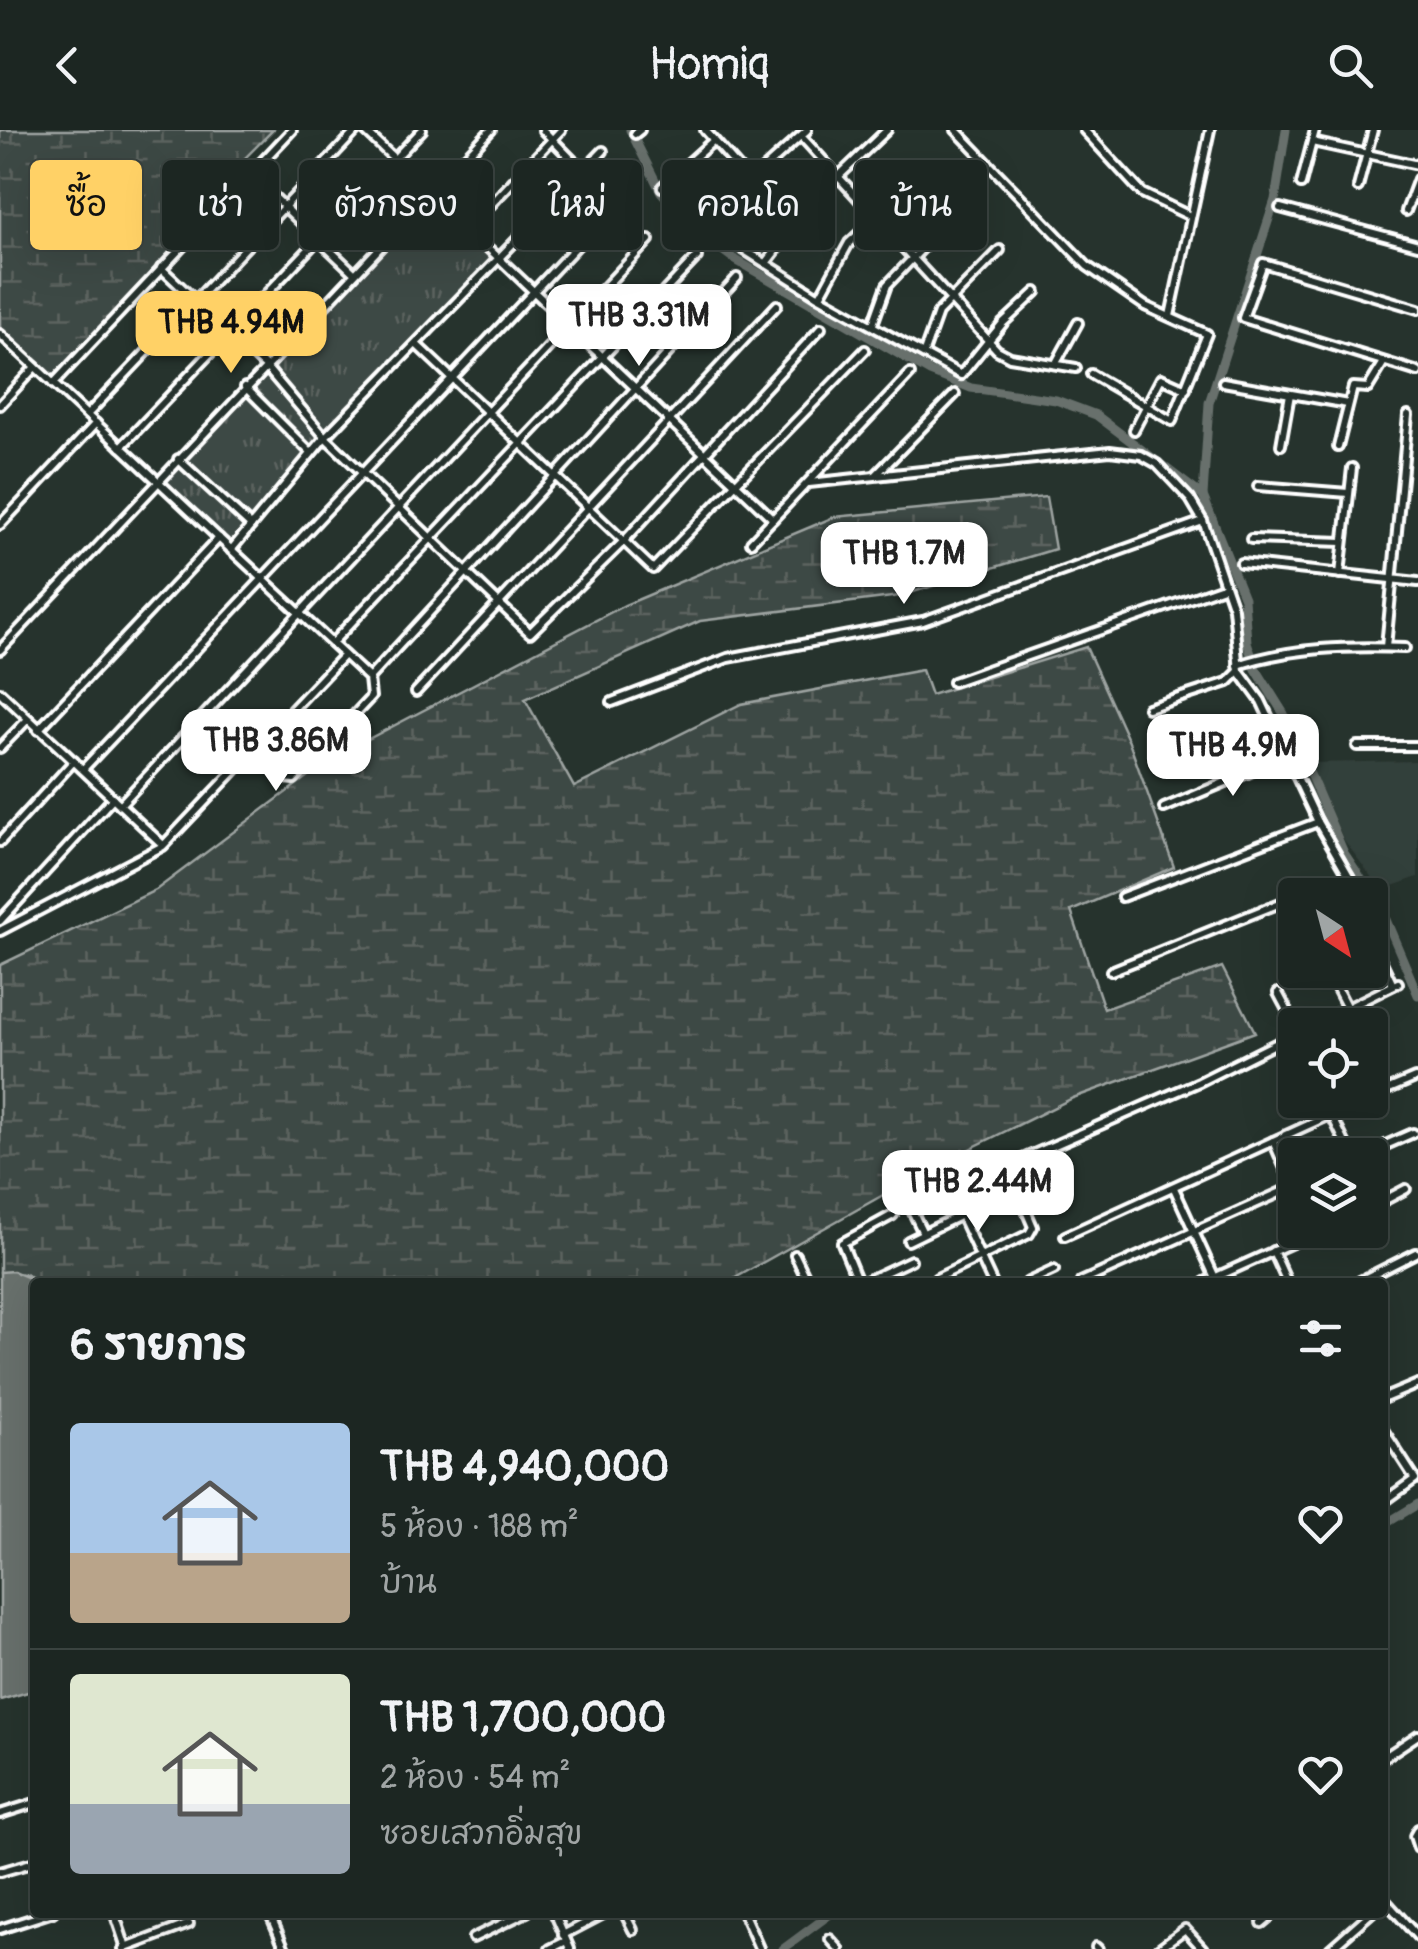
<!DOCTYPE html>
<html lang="th">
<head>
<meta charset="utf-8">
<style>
	body { margin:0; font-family:Pangolin,"Playpen Sans Thai",sans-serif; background:#252e2a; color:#f1f3f6; height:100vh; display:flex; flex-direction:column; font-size:38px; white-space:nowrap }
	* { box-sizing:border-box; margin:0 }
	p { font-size:32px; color:#a0a5a5 }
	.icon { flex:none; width:55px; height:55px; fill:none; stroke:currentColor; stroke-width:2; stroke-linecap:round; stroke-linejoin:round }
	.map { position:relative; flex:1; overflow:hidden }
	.panel { position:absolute; left:30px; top:1148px; width:1358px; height:640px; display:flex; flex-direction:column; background:#1c2622; border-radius:10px; box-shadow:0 10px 40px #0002,0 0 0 2px #3a4340 }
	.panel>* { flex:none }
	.guide { position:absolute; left:30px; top:30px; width:1360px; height:90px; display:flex; gap:20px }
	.needle { width:65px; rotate:144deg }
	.fabs { position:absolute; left:1278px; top:748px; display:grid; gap:20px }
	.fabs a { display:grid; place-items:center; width:110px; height:110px; border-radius:10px; background:#1c2622; box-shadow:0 10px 40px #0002,0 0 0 2px #3a4340; font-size:50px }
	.price { position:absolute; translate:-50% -85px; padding:0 22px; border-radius:20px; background:#fff; color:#222; font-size:32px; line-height:65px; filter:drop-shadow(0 2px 5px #0008) }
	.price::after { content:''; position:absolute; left:50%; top:60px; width:30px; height:22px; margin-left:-15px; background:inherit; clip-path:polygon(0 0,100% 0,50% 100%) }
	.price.active { background:#ffd166; color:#111 }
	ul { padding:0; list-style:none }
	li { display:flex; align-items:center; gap:30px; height:250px; padding:0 40px }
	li+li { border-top:2px solid #3a4340 }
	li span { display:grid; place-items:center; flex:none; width:280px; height:200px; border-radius:10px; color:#555 }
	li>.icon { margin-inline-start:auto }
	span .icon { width:120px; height:120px; fill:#fffc; stroke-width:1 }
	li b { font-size:42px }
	h2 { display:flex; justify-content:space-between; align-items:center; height:120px; padding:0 40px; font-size:42px }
	.pill { padding:0 35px; border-radius:10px; background:#1c2622; box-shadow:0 10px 40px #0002,0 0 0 2px #3a4340; font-size:35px; line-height:90px }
	.pill.active { background:#ffd166; color:#111 }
	header { display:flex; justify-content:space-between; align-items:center; height:130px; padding:0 40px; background:#1c2622; font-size:45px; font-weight:600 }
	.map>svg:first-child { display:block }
</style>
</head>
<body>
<header><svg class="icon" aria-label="back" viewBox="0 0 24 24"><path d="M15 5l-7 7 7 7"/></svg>Homiq<svg class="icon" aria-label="search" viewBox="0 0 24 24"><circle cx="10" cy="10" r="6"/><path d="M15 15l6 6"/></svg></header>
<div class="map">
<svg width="1418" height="1819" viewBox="0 0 1418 1819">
	<defs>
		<pattern id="grass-tufts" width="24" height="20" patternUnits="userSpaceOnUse" patternTransform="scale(2.5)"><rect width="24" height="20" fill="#3e4944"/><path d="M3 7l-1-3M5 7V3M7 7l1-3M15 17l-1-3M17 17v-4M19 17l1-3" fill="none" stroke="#5b6460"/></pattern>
		<pattern id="wetland-marsh" width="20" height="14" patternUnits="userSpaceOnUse" patternTransform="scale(2.5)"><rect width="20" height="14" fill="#3e4944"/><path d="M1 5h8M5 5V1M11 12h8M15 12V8" fill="none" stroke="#5b6460"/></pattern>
	</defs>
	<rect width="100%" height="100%" fill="#26332d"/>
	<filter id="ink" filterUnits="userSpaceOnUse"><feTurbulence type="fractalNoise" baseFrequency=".01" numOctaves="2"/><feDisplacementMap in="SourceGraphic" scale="20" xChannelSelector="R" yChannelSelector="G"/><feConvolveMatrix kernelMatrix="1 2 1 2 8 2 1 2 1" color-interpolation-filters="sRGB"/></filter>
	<g filter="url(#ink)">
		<!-- built -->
		<polygon fill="#333f3a" points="1418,631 1418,747 1381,760 1344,710 1306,633"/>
		<!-- grass -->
		<polygon fill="url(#grass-tufts)" stroke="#9ea4a2" stroke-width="2.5" points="438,64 504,127 232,415 164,351"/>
		<!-- wetland -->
		<g fill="url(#wetland-marsh)" stroke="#9ea4a2" stroke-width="2.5">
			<polygon points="0,0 273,0 197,76 205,84 52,247 0,198"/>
			<polygon points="1046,367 1055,419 900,466 700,491 525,569 574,657 741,574 922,540 931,565 1086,517 1129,612 1174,737 1071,781 1104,879 1222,837 1255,902 1073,968 933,1037 728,1152 41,1152 25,1144 0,1142 0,835 156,760 332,628 625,475 834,387"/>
		</g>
		<!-- water -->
		<polygon fill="#67706c" stroke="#a4a9a7" stroke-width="2.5" points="13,1141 39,1152 35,1152 35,1560 0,1570 0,1142"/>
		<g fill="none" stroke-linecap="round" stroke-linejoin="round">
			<!-- canal -->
			<g stroke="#67706c" stroke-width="9">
				<polyline points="630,0 661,62 699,103 734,129 930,242 971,258 1056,270 1096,285 1203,366 1244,468 1247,512 1256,539 1284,584 1344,723 1381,778 1418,865"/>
				<polyline points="1203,366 1209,273 1275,70 1286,0"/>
				<polyline points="1382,1396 1418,1374"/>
				<polyline points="783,1819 833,1782"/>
			</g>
			<!-- minor casing -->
			<g stroke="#fff" stroke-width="14">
				<g id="minor">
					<polyline points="364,0 773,389 910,244"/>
					<polyline points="543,0 583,41"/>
					<polyline points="705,0 751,52"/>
					<polyline points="807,0 707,90 708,97 816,165 961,245 1003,193 1036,162"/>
					<polyline points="956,0 1087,136 1145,176 1207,204 1172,291 1091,244"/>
					<polyline points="1084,0 1142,63 1190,86"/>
					<polyline points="635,4 640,0"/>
					<polyline points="801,6 997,220 1010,227 1076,238"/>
					<polyline points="1312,12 1418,35"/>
					<polyline points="250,44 354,143"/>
					<polyline points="1301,54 1315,0"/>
					<polyline points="662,57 714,10"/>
					<polyline points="1358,57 1373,0"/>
					<polyline points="1280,78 1418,115"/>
					<polyline points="1406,81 1418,49"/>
					<polyline points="468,99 561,0"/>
					<polyline points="767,132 817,67 887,0"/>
					<polyline points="161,138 266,237 325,307 530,503 623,412 821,198"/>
					<polyline points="820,166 849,113 929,39"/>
					<polyline points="1418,179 1263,133 1243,188 1418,242"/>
					<polyline points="1170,186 1210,0"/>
					<polyline points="873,194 887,155 959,80"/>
					<polyline points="0,204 369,548 371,567 294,649 285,648 257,619"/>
					<polyline points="417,215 653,439 865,220"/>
					<polyline points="924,222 938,183 1000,120"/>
					<polyline points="1056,233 1078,193"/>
					<polyline points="1223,252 1348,274"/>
					<polyline points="53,254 292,0"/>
					<polyline points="245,257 311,323"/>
					<polyline points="0,275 35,237"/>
					<polyline points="87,285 357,0"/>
					<polyline points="1134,300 1161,248 1186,259"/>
					<polyline points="1281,315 1290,264"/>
					<polyline points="121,317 422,0"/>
					<polyline points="1338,317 1353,257 1368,258 1384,232"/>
					<polyline points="178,329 251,396"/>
					<polyline points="876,345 955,264"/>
					<polyline points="809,353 1110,321 1141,325 1157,334 1190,369 1203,391 1233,478 1239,541 1228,552 1148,578"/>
					<polyline points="1258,356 1348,363"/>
					<polyline points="0,395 96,293"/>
					<polyline points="1251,409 1343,412"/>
					<polyline points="751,412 773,389"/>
					<polyline points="231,420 325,307 603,21"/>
					<polyline points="1241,433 1418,452"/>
					<polyline points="1340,444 1352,338"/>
					<polyline points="332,513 697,127"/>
					<polyline points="1386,517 1408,285"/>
					<polyline points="0,520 491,0"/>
					<path d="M1238 535C1293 517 1348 516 1405 518"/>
					<polyline points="1239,541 1261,571 1318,692 1360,765"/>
					<polyline points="369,548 737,148"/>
					<polyline points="953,552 1223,457"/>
					<polyline points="0,562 163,715"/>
					<polyline points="416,562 777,175"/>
					<polyline points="612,572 728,528 923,491 1203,391"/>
					<polyline points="38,600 219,408"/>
					<polyline points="1357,616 1418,616"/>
					<polyline points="0,618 27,590"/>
					<polyline points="83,639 623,67"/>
					<polyline points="120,675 649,110"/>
					<polyline points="1164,678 1288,626"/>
					<polyline points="0,712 74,631"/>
					<polyline points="1301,765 1349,746"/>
					<polyline points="1122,767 1318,692"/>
					<polyline points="1370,779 1377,789"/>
					<polyline points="0,791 113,668"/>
					<polyline points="0,801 163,716 344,525"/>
					<polyline points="1381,830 1393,855"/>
					<polyline points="1111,841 1295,767"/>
					<polyline points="1331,847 1347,878"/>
					<polyline points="1278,863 1295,895"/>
					<polyline points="1313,895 1398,853"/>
					<polyline points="1370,967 1415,948"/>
					<polyline points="1331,984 1351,1025"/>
					<polyline points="1273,1011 1293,1057"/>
					<polyline points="1363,1025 1413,1003"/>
					<polyline points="1174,1058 1217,1152"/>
					<polyline points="903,1062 923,1103"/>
					<polyline points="1370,1078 1406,1059"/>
					<polyline points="1065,1106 1363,970"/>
					<polyline points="908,1111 961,1085"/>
					<polyline points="1273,1121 1287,1152"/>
					<polyline points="795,1125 808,1152"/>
					<polyline points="937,1148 1029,1104 1033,1097 1020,1066"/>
					<polyline points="858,1152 842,1113 893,1085"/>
					<polyline points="864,1152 911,1130"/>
					<polyline points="992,1152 953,1068 956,1058 1199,952 1295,904"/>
					<polyline points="1028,1152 1054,1140"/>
					<polyline points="1081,1152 1295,1056"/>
					<polyline points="1205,1152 1321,1100"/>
					<polyline points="1358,1152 1416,1123"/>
					<polyline points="1382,1269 1418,1254"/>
					<polyline points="1382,1298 1415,1349 1382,1373"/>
					<polyline points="1382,1629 1418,1605"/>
					<polyline points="0,1684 35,1673"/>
					<polyline points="1418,1699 1414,1706 1418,1718"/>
					<polyline points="0,1742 35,1732"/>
					<polyline points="1382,1767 1418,1807"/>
					<polyline points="114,1782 126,1818"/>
					<polyline points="269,1782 285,1819"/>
					<polyline points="554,1782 570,1819"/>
					<polyline points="624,1782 633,1800"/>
					<polyline points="743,1782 759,1818"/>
					<polyline points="1262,1793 1275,1782"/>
					<polyline points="0,1799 53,1782"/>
					<polyline points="563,1805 607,1782"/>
					<polyline points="473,1808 527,1782"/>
					<polyline points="830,1809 839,1819"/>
					<polyline points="1096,1817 1098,1819"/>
					<polyline points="123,1819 189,1794"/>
					<polyline points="550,1819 566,1811"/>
					<polyline points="1158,1819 1185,1799 1203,1819"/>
					<polyline points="1330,1819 1372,1782"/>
				</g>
			</g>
			<!-- minor -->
			<use href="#minor" stroke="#26332d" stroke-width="6"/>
		</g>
	</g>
</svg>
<div class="fabs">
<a><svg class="needle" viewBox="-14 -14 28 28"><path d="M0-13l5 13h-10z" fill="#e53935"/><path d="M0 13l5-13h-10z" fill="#a0a5a5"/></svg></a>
<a><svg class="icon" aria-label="locate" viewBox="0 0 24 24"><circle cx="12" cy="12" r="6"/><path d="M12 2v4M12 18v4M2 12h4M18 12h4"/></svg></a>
<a><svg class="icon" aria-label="layers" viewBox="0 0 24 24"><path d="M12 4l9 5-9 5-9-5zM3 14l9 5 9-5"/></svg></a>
</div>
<b class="price" style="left:639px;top:239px">THB 3.31M</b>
<b class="price active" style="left:231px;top:246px">THB 4.94M</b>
<b class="price" style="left:904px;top:477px">THB 1.7M</b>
<b class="price" style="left:276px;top:664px">THB 3.86M</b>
<b class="price" style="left:1233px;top:669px">THB 4.9M</b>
<b class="price" style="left:978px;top:1105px">THB 2.44M</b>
<div class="guide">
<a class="pill active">ซื้อ</a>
<a class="pill">เช่า</a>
<a class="pill">ตัวกรอง</a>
<a class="pill">ใหม่</a>
<a class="pill">คอนโด</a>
<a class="pill">บ้าน</a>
</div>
<section class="panel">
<h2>6 รายการ<svg class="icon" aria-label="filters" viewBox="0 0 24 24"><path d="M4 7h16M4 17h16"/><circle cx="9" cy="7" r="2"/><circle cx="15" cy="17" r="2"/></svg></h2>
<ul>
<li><span style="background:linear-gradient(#a9c7e8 65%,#b9a48a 0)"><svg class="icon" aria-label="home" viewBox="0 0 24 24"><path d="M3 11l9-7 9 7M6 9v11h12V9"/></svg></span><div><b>THB 4,940,000</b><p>5 ห้อง · 188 m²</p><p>บ้าน</p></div><svg class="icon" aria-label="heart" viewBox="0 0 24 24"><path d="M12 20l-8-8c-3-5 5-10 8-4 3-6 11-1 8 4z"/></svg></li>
<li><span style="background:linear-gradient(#dfe7d0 65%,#9aa5b1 0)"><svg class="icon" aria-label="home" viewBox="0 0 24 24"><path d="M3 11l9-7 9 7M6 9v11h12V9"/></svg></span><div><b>THB 1,700,000</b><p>2 ห้อง · 54 m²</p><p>ซอยเสวกอิ่มสุข</p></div><svg class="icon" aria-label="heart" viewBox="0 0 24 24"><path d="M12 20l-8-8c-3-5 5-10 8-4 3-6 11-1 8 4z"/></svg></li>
</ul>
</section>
</div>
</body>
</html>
